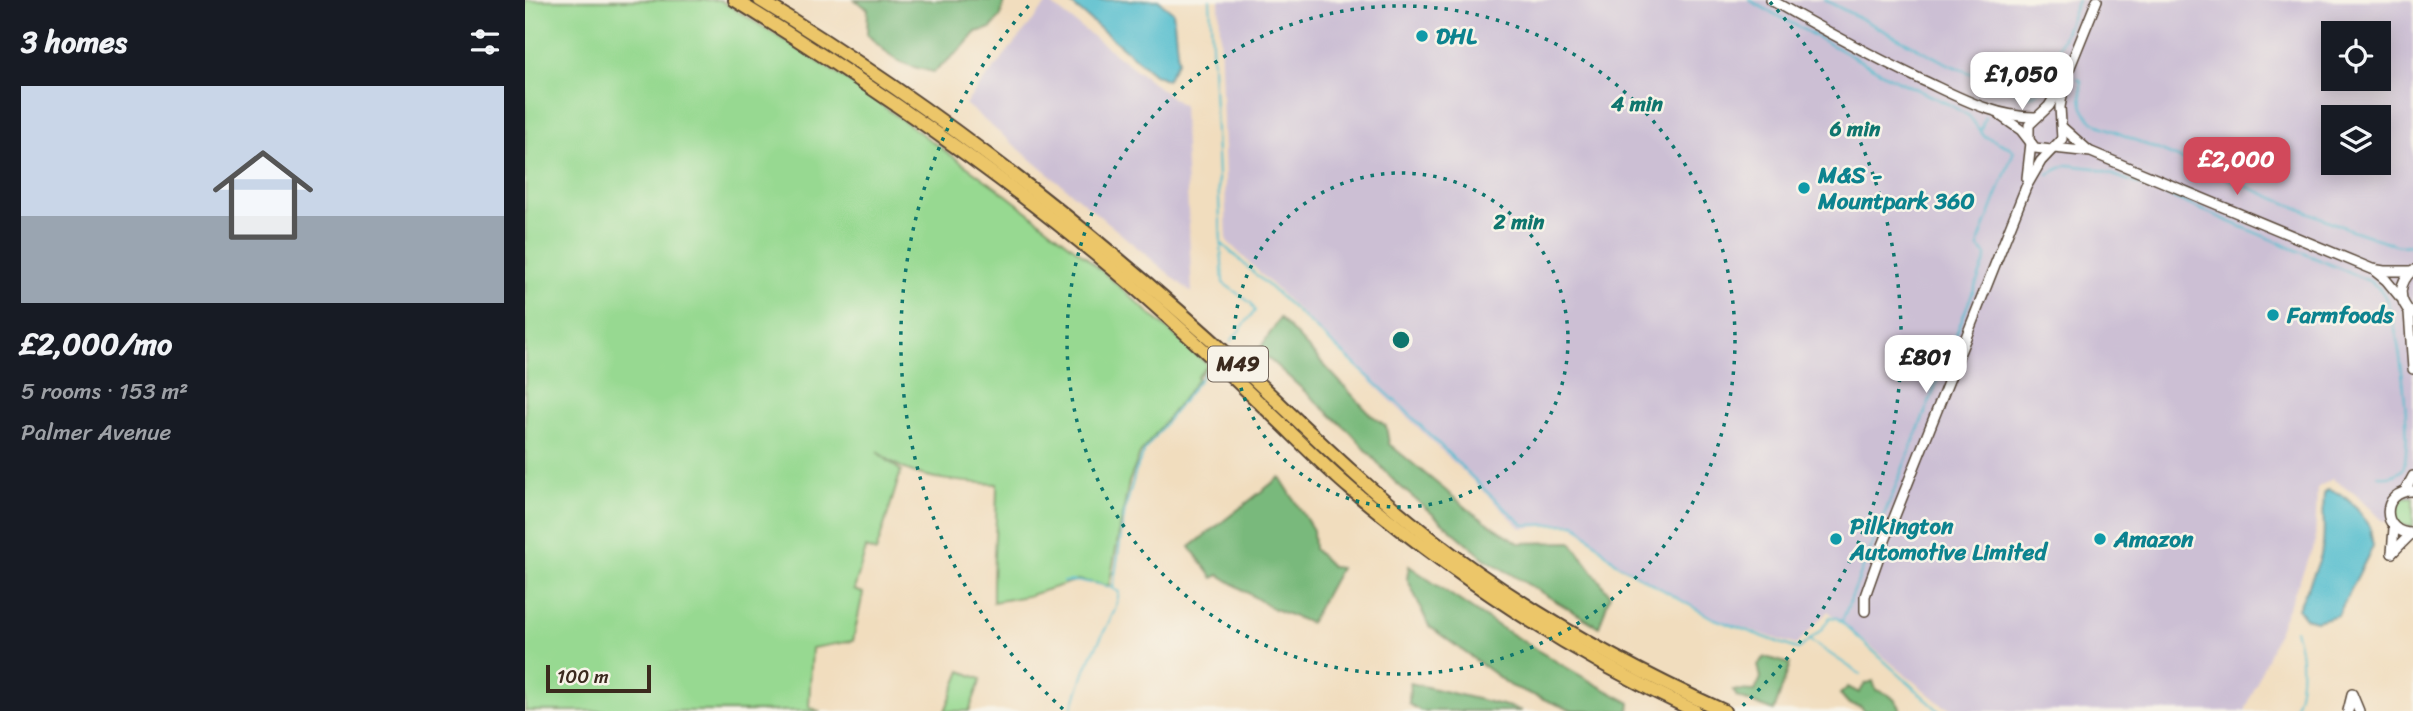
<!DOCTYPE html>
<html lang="en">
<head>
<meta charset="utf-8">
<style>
	body { margin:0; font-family:Sriracha,sans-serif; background:#20242c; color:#f1f3f6; height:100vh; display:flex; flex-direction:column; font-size:26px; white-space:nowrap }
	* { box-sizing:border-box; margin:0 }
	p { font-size:23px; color:#9ea1a6 }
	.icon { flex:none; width:38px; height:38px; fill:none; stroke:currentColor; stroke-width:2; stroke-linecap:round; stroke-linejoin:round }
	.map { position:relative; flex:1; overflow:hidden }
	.panel { display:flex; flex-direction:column; background:#171b24; width:525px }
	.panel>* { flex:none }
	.buttons { position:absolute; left:1796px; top:21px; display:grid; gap:14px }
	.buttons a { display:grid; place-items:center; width:70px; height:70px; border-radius:0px; background:#171b24; box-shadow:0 4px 18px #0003; font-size:35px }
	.scale { position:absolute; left:21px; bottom:18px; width:105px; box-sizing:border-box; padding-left:7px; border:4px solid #3b2a1e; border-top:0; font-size:19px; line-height:24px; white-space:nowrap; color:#3b2a1e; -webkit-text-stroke:5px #f7f3e8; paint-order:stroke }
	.price { position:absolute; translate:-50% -60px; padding:0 16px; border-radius:14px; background:#fff; color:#222; font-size:23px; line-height:46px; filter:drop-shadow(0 2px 4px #0008) }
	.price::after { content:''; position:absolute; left:50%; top:42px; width:21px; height:16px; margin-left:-10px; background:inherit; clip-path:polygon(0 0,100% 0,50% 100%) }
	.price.on { background:#d1495b; color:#fff }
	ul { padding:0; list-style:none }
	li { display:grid; align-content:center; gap:14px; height:371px; padding:0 21px }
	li+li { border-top:2px solid #363941 }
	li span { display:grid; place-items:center; height:217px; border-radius:0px; color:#555 }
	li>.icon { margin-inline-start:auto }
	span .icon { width:126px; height:126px; fill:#fffc; stroke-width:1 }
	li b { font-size:30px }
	h2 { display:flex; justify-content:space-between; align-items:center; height:84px; padding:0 21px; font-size:30px }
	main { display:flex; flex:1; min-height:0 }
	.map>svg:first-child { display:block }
</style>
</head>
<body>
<main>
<section class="panel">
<h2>3 homes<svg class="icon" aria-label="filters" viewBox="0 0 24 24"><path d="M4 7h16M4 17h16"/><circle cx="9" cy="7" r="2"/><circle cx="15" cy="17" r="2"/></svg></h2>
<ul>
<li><span style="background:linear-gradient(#c9d6e8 60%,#9aa5b1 0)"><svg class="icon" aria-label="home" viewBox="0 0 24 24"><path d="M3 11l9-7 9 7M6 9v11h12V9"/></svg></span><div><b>£2,000/mo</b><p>5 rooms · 153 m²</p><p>Palmer Avenue</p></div></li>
</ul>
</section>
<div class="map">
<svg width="1888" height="711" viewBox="0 0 1888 711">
	<rect width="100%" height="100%" fill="#f7f3e8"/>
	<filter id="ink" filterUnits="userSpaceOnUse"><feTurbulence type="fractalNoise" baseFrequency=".0143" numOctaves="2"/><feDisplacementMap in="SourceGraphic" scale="14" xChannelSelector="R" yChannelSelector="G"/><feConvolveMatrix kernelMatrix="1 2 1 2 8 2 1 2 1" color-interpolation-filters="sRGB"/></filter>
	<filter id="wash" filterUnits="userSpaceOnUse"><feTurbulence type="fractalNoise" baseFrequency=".00686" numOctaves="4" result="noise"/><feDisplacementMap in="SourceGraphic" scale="28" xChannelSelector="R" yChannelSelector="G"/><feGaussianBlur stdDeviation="1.57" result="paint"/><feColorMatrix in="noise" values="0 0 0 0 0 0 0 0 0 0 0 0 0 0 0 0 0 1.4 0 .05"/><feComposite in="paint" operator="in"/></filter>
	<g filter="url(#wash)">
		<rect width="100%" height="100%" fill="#f1ddbe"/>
		<!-- industrial -->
		<g fill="#ccbfd4" fill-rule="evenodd">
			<path d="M694 0H1888V532L1857 520 1830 493 1807 479 1792 488 1790 543 1720 711H1433L1417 705 1303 611 1271 645 1187 618 1091 563 1047 523 996 528 702 241ZM1808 33H1853V79H1808ZM1808 117H1853V163H1808Z"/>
			<polygon points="523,2 658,106 667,293 440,104"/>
		</g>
		<!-- green -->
		<g fill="#97d991" stroke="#698258" stroke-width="2">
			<path d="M0 0H195L319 78 480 194 561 257 683 365 672 377 673 379 615 454 604 482 584 586 553 580 502 596 468 602C467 562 472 524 472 484 442 482 408 481 380 469 370 465 361 458 352 452L376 471 351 552 341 548 329 590 338 593 328 641 287 648 284 706 293 711H0Z"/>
			<polygon points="1880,497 1888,497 1888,527 1875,525 1869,517 1871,503"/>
			<polygon points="436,671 456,679 444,711 420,711"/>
		</g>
		<!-- forest -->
		<g fill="#79b97b" stroke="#5a724c" stroke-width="2">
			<path d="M330 0H479L476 16 466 28 451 32 436 49 409 72C372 64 368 60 342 34L343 9Z"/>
			<polygon points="755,318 845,414 861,426 864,444 948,513 994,543 1046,542 1085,595 1074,627 959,558 870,482 826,433 734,350"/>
			<polygon points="755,477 788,530 789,549 807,567 815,568 785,623 747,608 694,575 688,578 665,547"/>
			<path d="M884 566C955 616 1028 662 1105 703L1104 711H1048L986 686 904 626 882 578Z"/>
			<polygon points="1240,657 1265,664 1249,711 1212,697 1208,690 1230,691 1236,678 1233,665"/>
			<path d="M1348 681 1351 690C1362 692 1373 700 1376 711H1339L1336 707 1324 704 1315 694 1323 687 1334 693 1340 684Z"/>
			<polygon points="885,683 985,707 997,711 896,711 884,704"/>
		</g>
		<!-- water -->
		<g fill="#52bdce" stroke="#467476" stroke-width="2">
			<polygon points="545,0 633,0 648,12 653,60 642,80 629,74 545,3"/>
			<path d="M1803 490 1816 494 1832 508 1845 528 1848 546 1813 615 1791 621 1780 618 1773 609C1781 590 1792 570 1797 551 1801 532 1797 513 1799 494Z"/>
		</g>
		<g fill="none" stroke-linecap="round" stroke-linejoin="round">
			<!-- stream -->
			<g stroke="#52bdce" stroke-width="2">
				<polyline points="685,0 696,243 877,407 965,495 999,525 1051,524 1091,563 1187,618 1269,648 1274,649 1297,629 1305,617 1312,618 1414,711"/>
				<polyline points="1224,0 1363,76 1425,105 1444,116 1459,136 1484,147 1489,151 1454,241 1454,248 1461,255 1461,259 1317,621"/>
				<polyline points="1300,0 1423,64 1502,96 1510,94 1518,87 1553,0"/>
				<path d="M1553 78 1556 81C1556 102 1554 112 1574 125L1821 228 1874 246 1888 245"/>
				<polyline points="1456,129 1460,117"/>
				<path d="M1523 174 1542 165 1569 168 1635 192 1844 281C1850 285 1856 288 1859 295 1875 322 1888 443 1878 469 1872 476 1862 477 1853 476"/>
				<polyline points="696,243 698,283 726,303 730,311 706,341"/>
				<path d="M538 582C554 580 581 583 594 592L590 610 561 667 546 711"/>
				<polyline points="588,588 600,510 611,470 620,450 685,366"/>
				<polyline points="1286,641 1335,674"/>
				<path d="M1767 711C1780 691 1778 652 1770 630"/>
			</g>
		</g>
	</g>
	<g filter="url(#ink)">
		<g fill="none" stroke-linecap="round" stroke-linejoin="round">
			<!-- minor casing -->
			<g stroke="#564536" stroke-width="12">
				<g id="minor">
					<path d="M1246 0C1295 28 1344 55 1395 79 1432 96 1470 118 1512 117"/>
					<polyline points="1476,116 1496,130 1510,148 1526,150"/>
					<polyline points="1538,128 1564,151"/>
					<polyline points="1504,139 1504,125 1524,106 1540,79 1572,0"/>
					<polyline points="1529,148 1566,152 1847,269 1859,271 1887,271"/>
					<polyline points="1502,178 1506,143"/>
					<polyline points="1851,272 1861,280 1875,297"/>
					<polyline points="1884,312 1888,369"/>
					<path d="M1887 314C1872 300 1873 283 1888 270"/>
					<polyline points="1880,491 1888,476"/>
					<path d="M1888 491C1855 490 1855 534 1888 533"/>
					<polyline points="1867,553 1887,533"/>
					<polyline points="1867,553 1869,528"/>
					<polyline points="1340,611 1340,596 1357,548 1501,187 1516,161 1537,139 1535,107 1540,79"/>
					<polyline points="1827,694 1834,711"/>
					<polyline points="1823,711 1827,695"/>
				</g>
			</g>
			<!-- highway casing -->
			<g stroke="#564536" stroke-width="16">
				<g id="highway">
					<path d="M210 0C341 81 470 169 588 269 640 313 690 360 739 407 768 434 796 464 827 490 932 578 1046 653 1170 711"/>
					<path d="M235 0C360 76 480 164 592 258 634 293 675 329 715 366 777 424 836 484 903 536 994 607 1095 664 1199 711"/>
				</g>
			</g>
			<!-- minor -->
			<use href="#minor" stroke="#fff" stroke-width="9"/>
			<!-- highway -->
			<use href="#highway" stroke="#ecc669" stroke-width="12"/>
		</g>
	</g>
	<!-- distance rings -->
	<g fill="none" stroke="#0f766e" stroke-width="3.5" stroke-dasharray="3.5 7">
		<circle cx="876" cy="340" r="167"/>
		<circle cx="876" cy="340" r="334"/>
		<path d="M538 709A501 501 0 0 1 507 2M1245 2A501 501 0 0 1 1214 709"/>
	</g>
	<!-- markers -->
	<g fill="#0f9aa8" stroke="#f7f3e8" stroke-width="2.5">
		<circle cx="897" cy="36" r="7"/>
		<circle cx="1279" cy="188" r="7"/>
		<circle cx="1748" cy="315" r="7"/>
		<circle cx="1311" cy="539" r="7"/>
		<circle cx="1575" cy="539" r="7"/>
	</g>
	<g text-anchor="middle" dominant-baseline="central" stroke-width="5" stroke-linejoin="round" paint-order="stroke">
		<!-- shield labels -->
		<rect fill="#f7f3e8" stroke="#73665b" stroke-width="2" x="683" y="346.5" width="60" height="35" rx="5"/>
		<g font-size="21" font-weight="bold" fill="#3b2a1e">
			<text x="713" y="364">M49</text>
		</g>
		<!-- culture labels -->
		<g font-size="23" font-weight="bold" fill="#0d838f" stroke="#f7f3e8" text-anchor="start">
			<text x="911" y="36">DHL</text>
			<text x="1293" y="175">M&amp;S -<tspan x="1293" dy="26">Mountpark 360</tspan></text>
			<text x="1762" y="315">Farmfoods</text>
			<text x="1325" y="526">Pilkington<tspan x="1325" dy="26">Automotive Limited</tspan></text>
			<text x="1589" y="539">Amazon</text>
		</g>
	</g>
	<circle cx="876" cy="340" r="10" fill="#0f766e" stroke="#f7f3e8" stroke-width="3.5"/>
	<g font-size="21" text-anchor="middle" font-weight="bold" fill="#0f766e" stroke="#f7f3e8" stroke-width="5" stroke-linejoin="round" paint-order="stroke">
		<text x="1112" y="111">4 min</text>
		<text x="1330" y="136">6 min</text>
		<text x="994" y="229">2 min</text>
	</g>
</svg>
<div class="buttons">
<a><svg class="icon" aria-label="locate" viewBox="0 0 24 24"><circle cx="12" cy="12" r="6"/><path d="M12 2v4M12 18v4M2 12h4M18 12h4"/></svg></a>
<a><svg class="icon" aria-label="layers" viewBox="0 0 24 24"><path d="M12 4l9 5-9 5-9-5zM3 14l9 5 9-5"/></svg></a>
</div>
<div class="scale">100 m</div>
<b class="price" style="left:1497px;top:112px">£1,050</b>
<b class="price on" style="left:1712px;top:197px">£2,000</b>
<b class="price" style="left:1401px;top:395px">£801</b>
</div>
</main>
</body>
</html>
